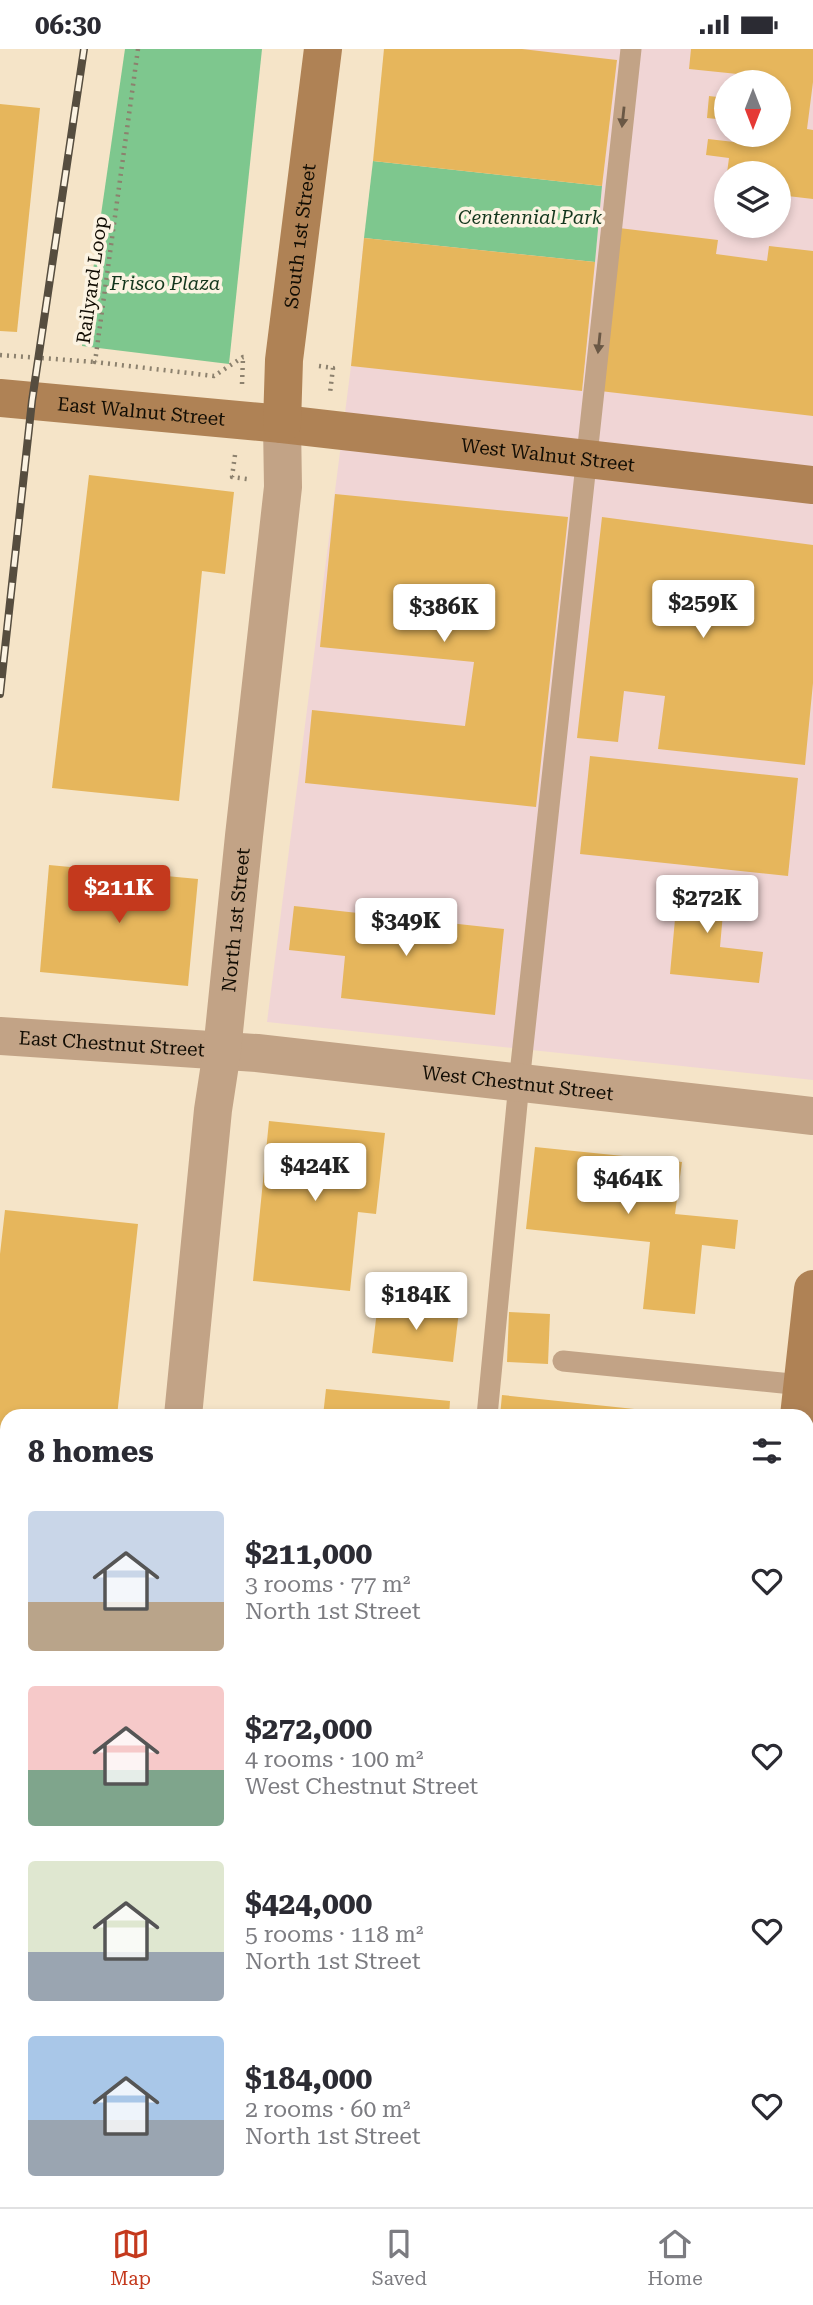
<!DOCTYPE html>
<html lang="en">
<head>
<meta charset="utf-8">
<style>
	body { margin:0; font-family:"Roboto Serif",serif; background:#f7f7f7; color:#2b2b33; height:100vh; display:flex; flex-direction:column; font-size:26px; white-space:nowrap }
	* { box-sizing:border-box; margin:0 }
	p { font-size:23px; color:#7c7c81 }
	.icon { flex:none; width:38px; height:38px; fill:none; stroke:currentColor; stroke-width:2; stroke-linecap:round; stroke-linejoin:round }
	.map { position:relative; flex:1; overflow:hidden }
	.panel { position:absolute; left:0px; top:1360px; width:814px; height:800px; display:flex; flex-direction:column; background:#fff; border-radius:21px 21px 0 0; box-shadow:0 4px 10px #0003 }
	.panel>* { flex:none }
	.needle { width:46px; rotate:180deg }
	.fabs { position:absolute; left:714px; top:21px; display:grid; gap:14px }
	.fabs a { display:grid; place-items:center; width:77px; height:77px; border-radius:50%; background:#fff; box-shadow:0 4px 10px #0003; font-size:35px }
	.price { position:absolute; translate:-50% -60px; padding:0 16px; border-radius:7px; background:#fff; color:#222; font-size:23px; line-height:46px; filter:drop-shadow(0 2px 4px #0008) }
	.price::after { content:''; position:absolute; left:50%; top:42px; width:21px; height:16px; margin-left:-10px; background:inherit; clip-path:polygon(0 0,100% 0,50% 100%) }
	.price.on { background:#c4391d; color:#fff }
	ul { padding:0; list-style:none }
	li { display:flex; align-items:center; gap:21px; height:175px; padding:0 28px }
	li span { display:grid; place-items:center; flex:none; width:196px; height:140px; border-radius:7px; color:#555 }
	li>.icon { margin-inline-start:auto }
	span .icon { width:84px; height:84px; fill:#fffc; stroke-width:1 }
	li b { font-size:30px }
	h2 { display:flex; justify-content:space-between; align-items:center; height:84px; padding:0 28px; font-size:30px }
	.status { display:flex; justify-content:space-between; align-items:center; height:49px; padding:0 35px; background:#fff; direction:ltr }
	.status svg { height:19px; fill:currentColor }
	.menu { display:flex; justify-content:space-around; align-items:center; height:98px; border-top:2px solid #e1e1e2; background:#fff; font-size:19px; color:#7c7c81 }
	.menu a { display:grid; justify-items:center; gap:4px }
	.menu .on { color:#c4391d }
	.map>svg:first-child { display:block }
</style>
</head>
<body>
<div class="status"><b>06:30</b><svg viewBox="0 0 49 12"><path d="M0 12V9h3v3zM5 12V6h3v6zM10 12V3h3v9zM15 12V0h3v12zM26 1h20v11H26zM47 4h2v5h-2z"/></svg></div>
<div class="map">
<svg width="813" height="2158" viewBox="0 0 813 2158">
	<rect width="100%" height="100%" fill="#f5e4c8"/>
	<!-- commercial -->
	<path fill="#f0d5d5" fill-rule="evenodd" d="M384 0H813V1031L267 973 351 317 364 189 595 213 602 137 382 28ZM726 33H779V86H726ZM726 124H779V177H726Z"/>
	<!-- green -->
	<g fill="#7ec78e">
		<polygon points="125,0 262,0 229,315 82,297"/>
		<polygon points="373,112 602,137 595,213 364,189"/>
	</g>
	<!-- building -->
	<g fill="#e6b65c">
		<polygon points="384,0 522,0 617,11 602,137 373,112"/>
		<polygon points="691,0 813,0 813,33 807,80 813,81 813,150 779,146 779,124 727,124 729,109 706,106 708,90 743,94 744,86 779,86 779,33 757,33 757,27 689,20"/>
		<polygon points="709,47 726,49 726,71 707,69"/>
		<polygon points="0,55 40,59 17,283 0,282"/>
		<polygon points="619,179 718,191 716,205 767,212 769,197 813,202 813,367 600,342"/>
		<polygon points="364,189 595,213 582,342 351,317"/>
		<polygon points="89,426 234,443 225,525 202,522 179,752 52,739"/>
		<polygon points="335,445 568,468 536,758 305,734 312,661 465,677 474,613 320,598"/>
		<polygon points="602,468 813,496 813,634 805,716 658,700 665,647 624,642 618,693 577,689"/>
		<polygon points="590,707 798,729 788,827 580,805"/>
		<polygon points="49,816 198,830 188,937 40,923"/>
		<polygon points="679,826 726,830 720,898 763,903 759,934 670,925"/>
		<polygon points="294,857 504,880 495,966 341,949 345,907 289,901"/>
		<polygon points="269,1072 385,1084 376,1165 358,1163 350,1242 253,1232"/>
		<polygon points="535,1098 682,1113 675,1165 738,1171 735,1200 702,1196 695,1265 643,1260 650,1193 526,1180"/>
		<polygon points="5,1161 138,1175 117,1367 7,1367 7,1738 0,1737 0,1205"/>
		<polygon points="378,1253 459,1262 453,1313 372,1304"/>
		<polygon points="509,1263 550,1265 548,1315 507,1313"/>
		<polygon points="326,1340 450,1352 449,1367 323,1367"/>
		<polygon points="502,1346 682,1365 682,1367 500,1367"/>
		<polygon points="151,2152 256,2152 255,2158 151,2158"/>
		<polygon points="534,2152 591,2152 620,2156 533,2158"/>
	</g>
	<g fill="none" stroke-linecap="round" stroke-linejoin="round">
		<!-- path -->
		<g stroke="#8c816e" stroke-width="4.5" stroke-dasharray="2 5" stroke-linecap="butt">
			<polyline points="138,0 95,313 214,327 243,308 248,308"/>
			<polyline points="0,306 95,313"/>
			<polyline points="319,317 333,319 330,344"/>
			<polyline points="242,335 243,309"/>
			<polyline points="235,406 232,428 247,430"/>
		</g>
		<!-- lane -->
		<g stroke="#c2a386" stroke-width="21">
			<polyline points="563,1312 802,1336"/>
			<polyline points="487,1367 519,1034 631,0"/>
			<polyline points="807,1431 813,1432"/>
			<polyline points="0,1840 7,1841"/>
			<polyline points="0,1903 7,1904"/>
			<polyline points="0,2055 7,2056"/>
		</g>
		<!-- street -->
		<g stroke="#c2a386" stroke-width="38">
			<path id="s1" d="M0 987 257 1004 813 1067"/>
			<path id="s2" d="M183 1367 213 1061 222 1002 244 787 283 438 282 375"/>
			<polyline points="807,1700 813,1700"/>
			<polyline points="104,2158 105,2152"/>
		</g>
		<!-- secondary -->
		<g stroke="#af8255" stroke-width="38">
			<path id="s3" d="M0 349 282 375 813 436"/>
			<path id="s4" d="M282 375 284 311 323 0"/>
			<polyline points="799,1367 813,1240"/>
			<polyline points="713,2158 714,2152"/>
		</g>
		<!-- rail casing -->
		<g stroke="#564d3f" stroke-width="8">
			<polyline id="rail" points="0,645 32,352 84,0"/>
		</g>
		<!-- rail -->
		<use href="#rail" stroke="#fcf3e2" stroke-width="5" stroke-dasharray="16" stroke-linecap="butt"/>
	</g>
	<!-- one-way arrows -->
	<defs><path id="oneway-solid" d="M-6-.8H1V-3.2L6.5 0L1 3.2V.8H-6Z" transform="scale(1.75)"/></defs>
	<g fill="#6a5845">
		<use href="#oneway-solid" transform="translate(623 68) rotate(96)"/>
		<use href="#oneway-solid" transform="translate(599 294) rotate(96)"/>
	</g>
	<g text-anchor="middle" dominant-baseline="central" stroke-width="7" stroke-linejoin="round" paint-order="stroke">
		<!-- park labels -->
		<g font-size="19" font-style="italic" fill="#13361d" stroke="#fcf3e2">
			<text x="530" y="168">Centennial Park</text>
			<text x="165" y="234">Frisco Plaza</text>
		</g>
		<!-- street labels -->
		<g font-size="19" fill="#120d04" stroke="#fcf3e2">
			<text stroke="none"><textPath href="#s4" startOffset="189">South 1st Street</textPath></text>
			<text transform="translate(92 231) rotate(-82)">Railyard Loop</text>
			<text stroke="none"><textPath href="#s3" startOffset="142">East Walnut Street</textPath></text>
			<text stroke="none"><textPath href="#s3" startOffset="551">West Walnut Street</textPath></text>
			<text stroke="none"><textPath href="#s2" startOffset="499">North 1st Street</textPath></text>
			<text stroke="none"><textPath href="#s1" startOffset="112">East Chestnut Street</textPath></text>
			<text stroke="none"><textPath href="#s1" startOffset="520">West Chestnut Street</textPath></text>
		</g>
	</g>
</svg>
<div class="fabs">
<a><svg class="needle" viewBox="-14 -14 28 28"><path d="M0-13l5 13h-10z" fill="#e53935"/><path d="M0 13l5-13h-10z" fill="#7c7c81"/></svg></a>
<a><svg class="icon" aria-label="layers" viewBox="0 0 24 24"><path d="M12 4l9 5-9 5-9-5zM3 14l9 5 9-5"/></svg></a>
</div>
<b class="price" style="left:703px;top:591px">$259K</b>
<b class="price" style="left:444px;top:595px">$386K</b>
<b class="price on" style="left:119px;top:876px">$211K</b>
<b class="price" style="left:707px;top:886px">$272K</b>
<b class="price" style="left:406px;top:909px">$349K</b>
<b class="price" style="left:315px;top:1154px">$424K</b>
<b class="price" style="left:628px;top:1167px">$464K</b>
<b class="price" style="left:416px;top:1283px">$184K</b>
<section class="panel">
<h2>8 homes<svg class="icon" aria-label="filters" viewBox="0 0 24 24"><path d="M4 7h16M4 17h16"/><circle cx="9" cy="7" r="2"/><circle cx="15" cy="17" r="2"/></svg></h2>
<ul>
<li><span style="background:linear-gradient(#c9d6e8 65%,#b9a48a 0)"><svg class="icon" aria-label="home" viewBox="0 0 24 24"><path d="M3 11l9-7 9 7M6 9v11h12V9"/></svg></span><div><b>$211,000</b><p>3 rooms · 77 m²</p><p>North 1st Street</p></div><svg class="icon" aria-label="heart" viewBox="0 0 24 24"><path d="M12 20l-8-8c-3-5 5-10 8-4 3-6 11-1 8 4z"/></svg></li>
<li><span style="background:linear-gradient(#f6c9c9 60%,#7fa58c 0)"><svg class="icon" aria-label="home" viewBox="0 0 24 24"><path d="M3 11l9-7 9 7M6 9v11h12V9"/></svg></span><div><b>$272,000</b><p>4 rooms · 100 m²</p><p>West Chestnut Street</p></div><svg class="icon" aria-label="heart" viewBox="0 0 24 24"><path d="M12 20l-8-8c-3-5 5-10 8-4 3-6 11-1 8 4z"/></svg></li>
<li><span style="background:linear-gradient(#dfe7d0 65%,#9aa5b1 0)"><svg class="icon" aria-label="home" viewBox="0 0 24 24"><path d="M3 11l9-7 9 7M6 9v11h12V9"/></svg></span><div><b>$424,000</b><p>5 rooms · 118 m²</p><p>North 1st Street</p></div><svg class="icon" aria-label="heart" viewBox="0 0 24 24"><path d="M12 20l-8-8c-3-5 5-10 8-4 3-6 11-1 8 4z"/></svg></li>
<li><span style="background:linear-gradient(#a9c7e8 60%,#9aa5b1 0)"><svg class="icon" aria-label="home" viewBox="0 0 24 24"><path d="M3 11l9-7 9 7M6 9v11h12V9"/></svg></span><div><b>$184,000</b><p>2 rooms · 60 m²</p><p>North 1st Street</p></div><svg class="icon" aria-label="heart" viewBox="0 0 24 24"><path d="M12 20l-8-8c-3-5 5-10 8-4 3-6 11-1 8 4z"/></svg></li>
</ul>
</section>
</div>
<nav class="menu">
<a class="on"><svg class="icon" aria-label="map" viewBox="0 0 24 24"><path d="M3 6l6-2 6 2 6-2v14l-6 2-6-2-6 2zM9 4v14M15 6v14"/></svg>Map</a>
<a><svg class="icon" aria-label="saved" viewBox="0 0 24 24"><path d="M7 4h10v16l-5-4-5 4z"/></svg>Saved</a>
<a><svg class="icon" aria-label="home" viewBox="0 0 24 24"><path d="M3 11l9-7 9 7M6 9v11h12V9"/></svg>Home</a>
</nav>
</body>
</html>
